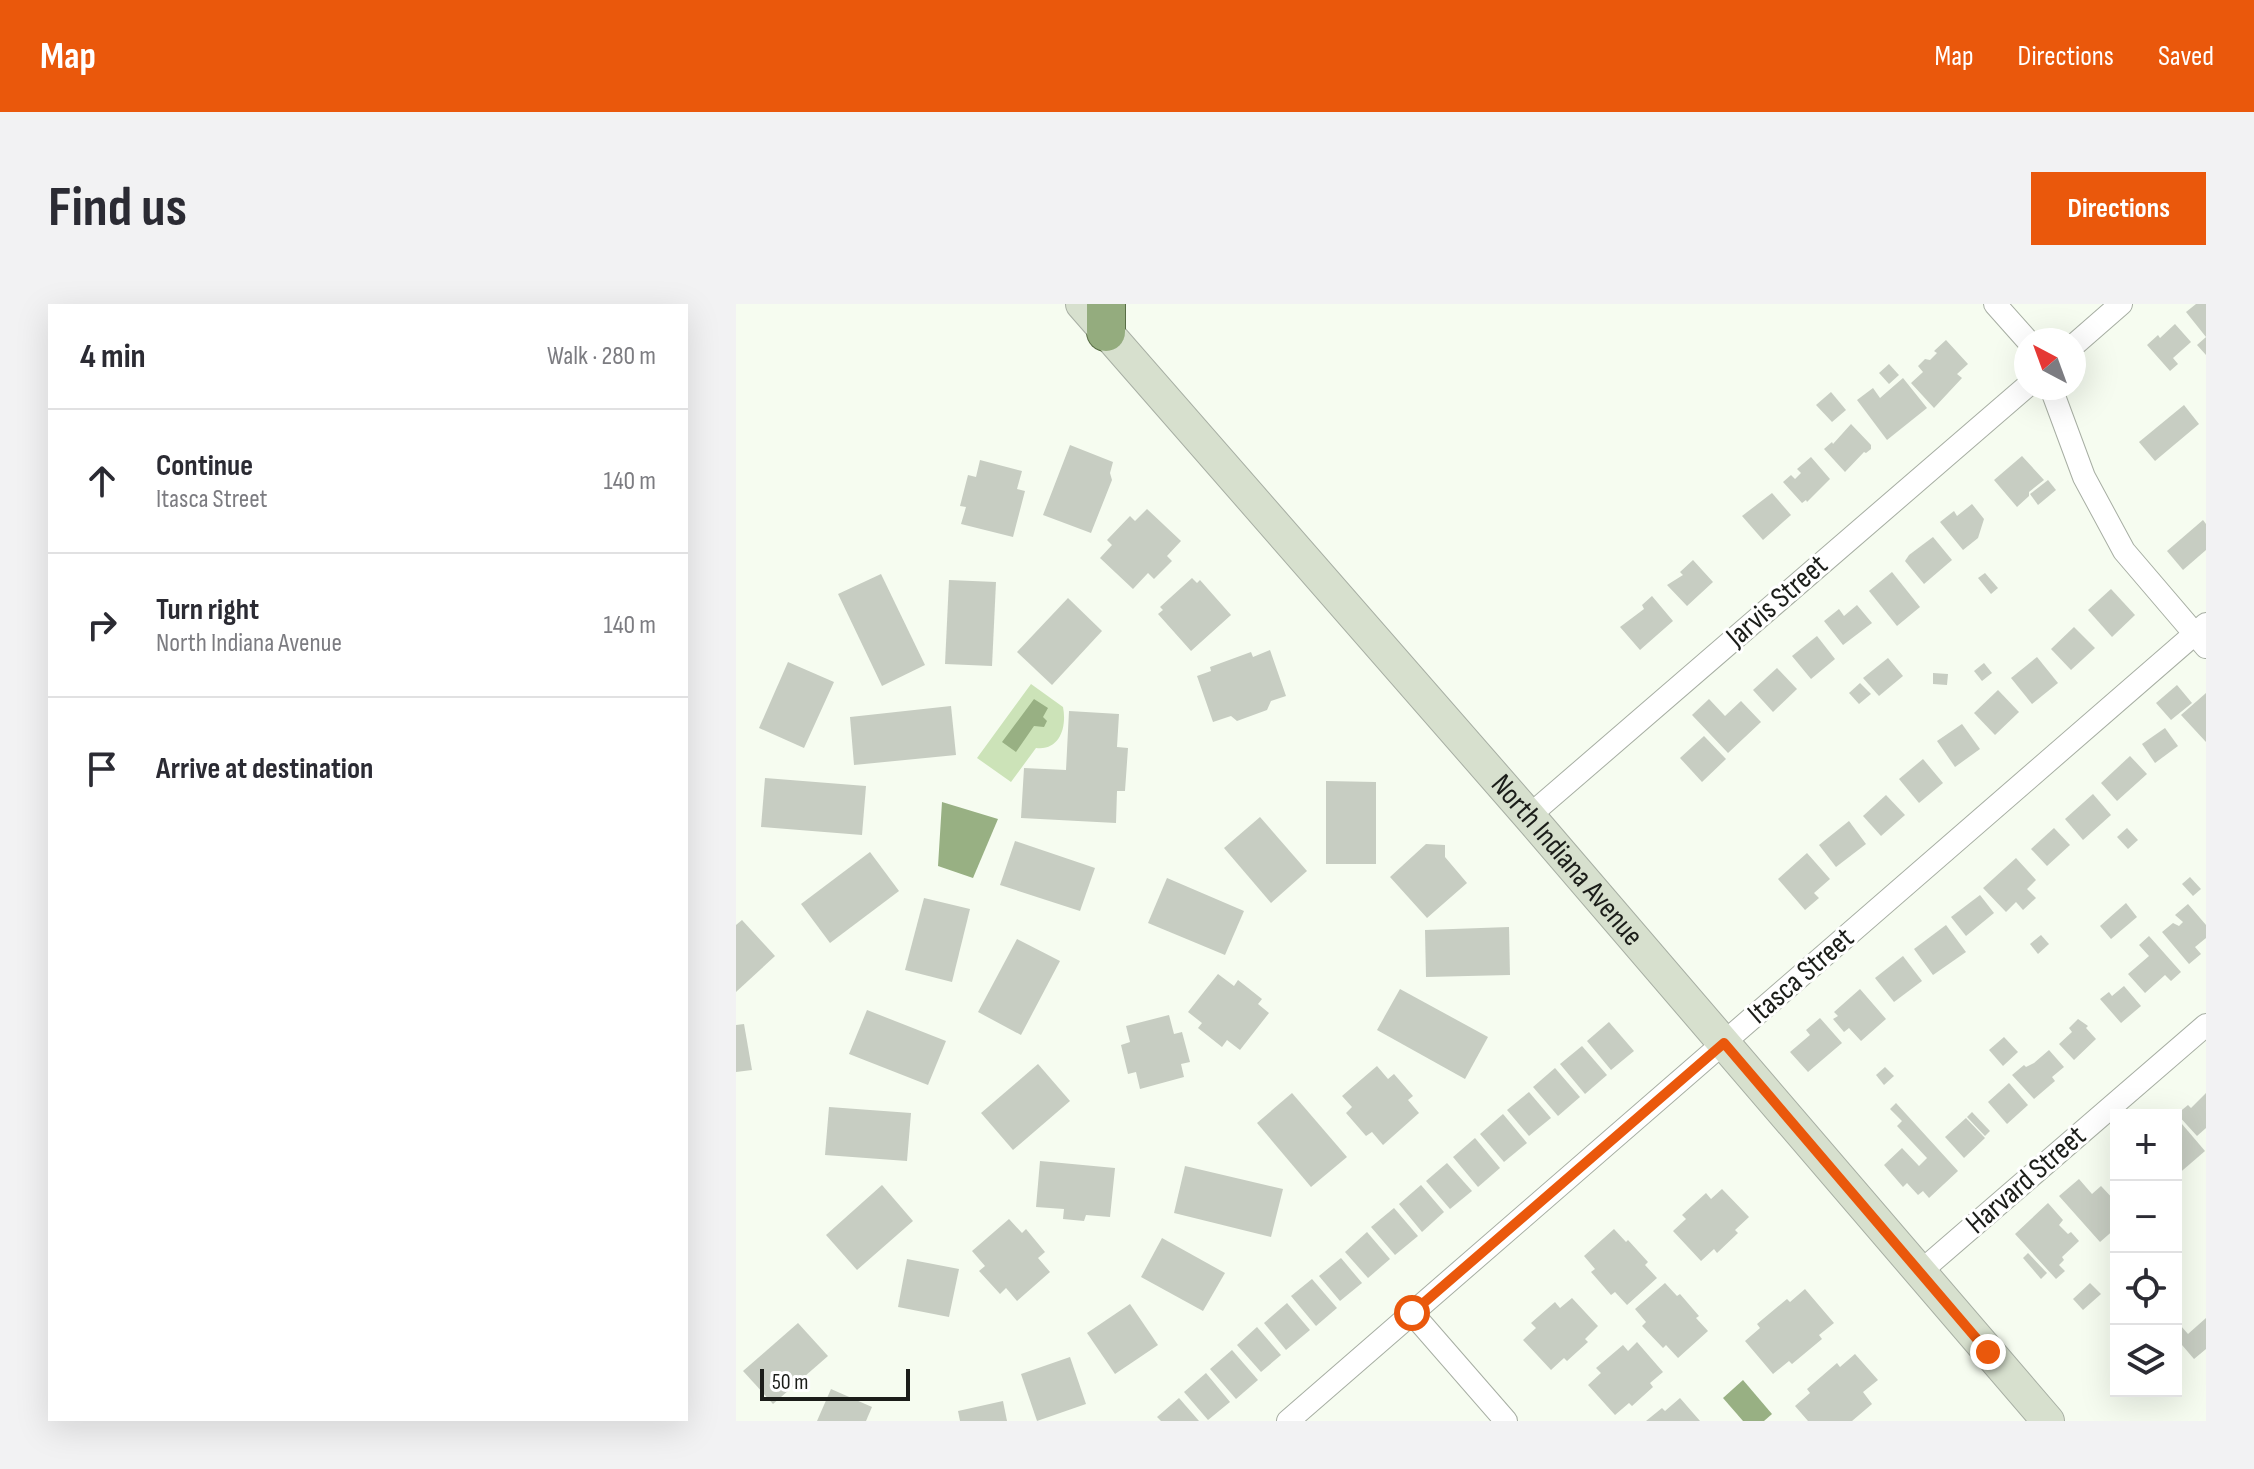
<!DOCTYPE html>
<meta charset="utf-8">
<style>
:root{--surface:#fff;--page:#f2f2f3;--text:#2b2b33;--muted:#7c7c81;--line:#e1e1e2;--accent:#ea580c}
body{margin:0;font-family:"Sofia Sans Condensed",sans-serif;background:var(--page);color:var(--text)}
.controls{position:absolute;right:24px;bottom:24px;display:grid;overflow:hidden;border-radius:0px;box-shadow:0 8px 32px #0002}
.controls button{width:72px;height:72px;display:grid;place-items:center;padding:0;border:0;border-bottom:2px solid var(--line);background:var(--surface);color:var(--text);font:40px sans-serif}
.compass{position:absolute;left:1278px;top:24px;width:72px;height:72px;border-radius:50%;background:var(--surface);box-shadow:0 8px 32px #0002;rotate:319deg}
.scale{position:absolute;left:24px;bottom:20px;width:150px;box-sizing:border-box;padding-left:8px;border:4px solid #1b1d19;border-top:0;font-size:22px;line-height:28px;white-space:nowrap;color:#1b1d19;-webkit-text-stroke:6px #fff;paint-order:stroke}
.stop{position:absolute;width:24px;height:24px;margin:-18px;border:6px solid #ea580c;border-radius:50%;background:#fff}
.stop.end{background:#ea580c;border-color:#fff;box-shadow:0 2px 8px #0008}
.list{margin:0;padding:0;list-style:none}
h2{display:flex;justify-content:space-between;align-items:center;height:104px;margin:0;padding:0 32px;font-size:34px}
h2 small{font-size:26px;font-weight:400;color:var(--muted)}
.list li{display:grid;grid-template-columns:52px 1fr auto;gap:24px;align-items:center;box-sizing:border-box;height:144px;padding:0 32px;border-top:2px solid var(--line)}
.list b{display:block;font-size:30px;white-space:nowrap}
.list p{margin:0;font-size:26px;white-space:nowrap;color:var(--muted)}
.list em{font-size:26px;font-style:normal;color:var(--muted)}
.icon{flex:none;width:44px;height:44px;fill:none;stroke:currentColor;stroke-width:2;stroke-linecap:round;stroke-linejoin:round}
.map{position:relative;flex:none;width:1470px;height:1117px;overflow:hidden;border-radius:0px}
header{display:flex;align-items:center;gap:48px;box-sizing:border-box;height:112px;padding:0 40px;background:var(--accent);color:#fff}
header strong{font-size:38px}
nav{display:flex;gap:44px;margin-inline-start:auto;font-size:28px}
.intro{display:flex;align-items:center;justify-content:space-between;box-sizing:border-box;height:192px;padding:0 48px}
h1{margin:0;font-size:56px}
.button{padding:20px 36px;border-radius:0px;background:var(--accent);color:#fff;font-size:28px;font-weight:700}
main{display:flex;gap:48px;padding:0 48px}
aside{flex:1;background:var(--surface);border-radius:0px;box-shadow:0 8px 32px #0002}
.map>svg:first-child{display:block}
.green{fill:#cce3b8}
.water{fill:#98b083}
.building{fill:#c7cdc2}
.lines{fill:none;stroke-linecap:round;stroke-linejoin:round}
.minor-casing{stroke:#a7aea3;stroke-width:24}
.secondary-casing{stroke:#a7aea3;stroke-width:34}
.trunk-casing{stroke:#586d45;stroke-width:40}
.minor{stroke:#fff;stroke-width:22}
.secondary{stroke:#d7e0ce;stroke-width:32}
.trunk{stroke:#94ac7e;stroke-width:38}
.route{stroke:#ea580c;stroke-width:10}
.labels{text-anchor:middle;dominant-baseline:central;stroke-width:6;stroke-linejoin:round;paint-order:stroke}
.street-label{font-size:30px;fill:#1b1d19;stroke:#fff}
</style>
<header>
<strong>Map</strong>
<nav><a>Map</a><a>Directions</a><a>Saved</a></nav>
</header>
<div class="intro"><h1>Find us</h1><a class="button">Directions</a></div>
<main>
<aside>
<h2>4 min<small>Walk · 280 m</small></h2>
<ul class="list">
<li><svg class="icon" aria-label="ahead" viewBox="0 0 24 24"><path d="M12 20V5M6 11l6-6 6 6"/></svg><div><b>Continue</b><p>Itasca Street</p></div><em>140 m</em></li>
<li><svg class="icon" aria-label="right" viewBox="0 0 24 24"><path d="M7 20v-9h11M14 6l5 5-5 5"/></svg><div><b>Turn right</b><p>North Indiana Avenue</p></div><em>140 m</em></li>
<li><svg class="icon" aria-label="arrive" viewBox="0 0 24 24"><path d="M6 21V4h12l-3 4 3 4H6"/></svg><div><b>Arrive at destination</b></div></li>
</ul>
</aside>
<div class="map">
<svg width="1470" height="1117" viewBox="0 0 1470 1117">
<rect width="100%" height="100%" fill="#f6fcf0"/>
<path class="green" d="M295,380L327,403C331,423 324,447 300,444L275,478L241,454Z"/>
<g class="water">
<polygon points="298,395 312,404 307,413 311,417 308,423 298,422 280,448 266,438"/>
<polygon points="206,498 262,515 237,574 202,562"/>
<polygon points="1007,1076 1036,1110 1028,1117 1007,1117 987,1094"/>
</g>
<g class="building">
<polygon points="1460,0 1470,0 1470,51 1461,41 1470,33 1450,8"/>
<polygon points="1439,20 1455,38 1437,54 1442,60 1434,67 1411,41 1422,31 1424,34"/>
<polygon points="1210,36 1232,60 1221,70 1226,74 1198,104 1175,79 1187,68 1182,62 1189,55 1194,56 1201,49 1198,47"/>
<polygon points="1153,60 1163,71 1153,80 1143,69"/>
<polygon points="1167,74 1191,104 1151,136 1121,96 1137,84 1144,94"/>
<polygon points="1095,88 1110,106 1096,118 1080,101"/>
<polygon points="1448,101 1463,120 1419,157 1403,138"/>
<polygon points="1115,120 1135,141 1135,145 1130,149 1128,148 1109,168 1088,145 1096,138 1097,140"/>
<polygon points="334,141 377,158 374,169 376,176 355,229 307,211"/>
<polygon points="1286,152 1308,176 1293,188 1293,192 1281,203 1258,176"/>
<polygon points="1075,153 1094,175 1071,198 1070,196 1066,199 1047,178 1055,171 1059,175 1065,169 1061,165"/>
<polygon points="244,156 286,167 281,185 289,187 277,233 225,220 230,203 224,202 232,171 240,173"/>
<polygon points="1312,176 1320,186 1302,201 1294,190"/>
<polygon points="1036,189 1055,211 1027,236 1006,212"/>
<polygon points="1236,200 1248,215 1242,234 1227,246 1204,218 1218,207 1221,212"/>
<polygon points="411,205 445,237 431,252 436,257 418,275 412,269 397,285 364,254 376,241 371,236 394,212 399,217"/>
<polygon points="1467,216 1470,220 1470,246 1447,266 1431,247"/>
<polygon points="1197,233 1216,256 1188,280 1169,257 1173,251"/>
<polygon points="957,256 977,278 951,302 931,281 947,271 944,268"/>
<polygon points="1156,268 1184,303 1161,322 1133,287"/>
<polygon points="1249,269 1262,284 1255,290 1242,274"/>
<polygon points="145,270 189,361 146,382 102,290"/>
<polygon points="456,274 461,279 464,276 495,311 455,347 422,310 427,306 424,303"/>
<polygon points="213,276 260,278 256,362 209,360"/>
<polygon points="1375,285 1399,311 1376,333 1352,306"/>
<polygon points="916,292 937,317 904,346 884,323 908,305 906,301"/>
<polygon points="332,294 366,327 316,381 281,348"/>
<polygon points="1121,301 1136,319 1107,341 1088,317 1103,305 1108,312"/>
<polygon points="1338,323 1359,344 1335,366 1315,345"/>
<polygon points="1081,332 1099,355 1075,375 1056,352"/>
<polygon points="534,346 550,392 535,397 531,406 501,417 495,412 477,418 461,372 475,367 474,363 515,348 517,353"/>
<polygon points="1301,353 1322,379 1296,400 1275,374"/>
<polygon points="1152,354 1167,372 1143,392 1127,374"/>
<polygon points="52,358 98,378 68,444 23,424"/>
<polygon points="1248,359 1256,369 1246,377 1238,367"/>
<polygon points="1041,364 1061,385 1037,408 1017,386"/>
<polygon points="1197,369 1212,370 1211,381 1197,380"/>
<polygon points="1124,379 1135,390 1123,400 1113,389"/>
<polygon points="1441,381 1456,399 1435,416 1420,399"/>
<polygon points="1262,386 1283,408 1259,431 1238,409"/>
<polygon points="1470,389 1470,438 1445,411"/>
<polygon points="973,395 989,412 1005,397 1025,418 992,449 956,411"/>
<polygon points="215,402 220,451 118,461 114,413"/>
<polygon points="333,407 383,410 381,443 392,444 389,487 381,487 380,519 285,514 288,464 330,466"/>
<polygon points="1226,420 1244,445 1219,463 1201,437"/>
<polygon points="1429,424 1442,442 1419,459 1406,440"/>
<polygon points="968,432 990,455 966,478 944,454"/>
<polygon points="1394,452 1411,470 1381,497 1365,479"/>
<polygon points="1187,455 1207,479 1183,499 1163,475"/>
<polygon points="29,474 130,482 126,531 25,523"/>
<polygon points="590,477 640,478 640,560 590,560"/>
<polygon points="1357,490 1375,511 1347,536 1329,515"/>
<polygon points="1150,491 1169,511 1145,532 1127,512"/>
<polygon points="524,513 571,567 535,599 488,544"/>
<polygon points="1113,517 1130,540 1100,563 1083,541"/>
<polygon points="1318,524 1334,541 1311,562 1295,545"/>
<polygon points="1391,524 1402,536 1392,545 1381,533"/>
<polygon points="279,537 359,564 344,607 264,581"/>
<polygon points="690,540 709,541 709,553 731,579 691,614 654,573"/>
<polygon points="134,548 163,587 94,639 65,600"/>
<polygon points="1071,549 1094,575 1078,589 1083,594 1069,606 1042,575"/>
<polygon points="1280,554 1300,576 1291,585 1300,594 1287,606 1280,598 1270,608 1247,584"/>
<polygon points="1454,573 1465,585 1457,592 1446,580"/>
<polygon points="431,574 508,607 489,651 412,619"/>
<polygon points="1244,591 1258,609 1230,632 1215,613"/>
<polygon points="188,594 234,605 216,678 169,666"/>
<polygon points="1390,599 1401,613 1375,635 1364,622"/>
<polygon points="1452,600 1470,621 1470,634 1459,643 1465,650 1453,660 1426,628 1437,619 1443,622 1447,618 1439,611"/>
<polygon points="6,616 39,652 0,688 0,621"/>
<polygon points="1210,621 1230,648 1197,671 1178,645"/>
<polygon points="773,623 774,671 690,673 689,626"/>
<polygon points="1305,631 1313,640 1302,650 1294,640"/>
<polygon points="1413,632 1445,668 1435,677 1429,671 1409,689 1392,670 1413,652 1403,641"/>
<polygon points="281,635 324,657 285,731 242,708"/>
<polygon points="1167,652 1186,677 1158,698 1139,674"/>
<polygon points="482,670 498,682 502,676 526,695 522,700 533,709 504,746 491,736 486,743 462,724 466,719 452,708"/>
<polygon points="1388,682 1405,702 1385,719 1364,695 1373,688 1376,692"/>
<polygon points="664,685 752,733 729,775 641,726"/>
<polygon points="1124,685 1150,715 1125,737 1113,724 1108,728 1097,715 1102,712 1098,708"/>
<polygon points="131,706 210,737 192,781 113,750"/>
<polygon points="433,711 438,730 446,728 454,758 445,760 448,773 404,785 400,768 392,770 385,741 394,738 390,722"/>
<polygon points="1084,714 1106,739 1072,768 1054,748 1074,731 1070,726"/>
<polygon points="1342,715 1352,722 1350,724 1360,735 1338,756 1323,740 1336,728 1333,724"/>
<polygon points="873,718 898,747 875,766 851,737"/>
<polygon points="8,720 16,766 0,768 0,721"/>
<polygon points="1268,733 1282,748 1267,762 1253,746"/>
<polygon points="846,742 871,771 849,790 824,760"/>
<polygon points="1313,746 1328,763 1316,773 1319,777 1298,795 1276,771 1288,761 1290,763 1298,759"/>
<polygon points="302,760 334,797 277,846 245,809"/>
<polygon points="641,762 652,775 658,770 677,792 672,796 683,809 647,841 636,828 630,832 610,809 616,803 606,792"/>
<polygon points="1149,763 1158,772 1148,781 1140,771"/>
<polygon points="819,764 844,793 822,812 797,783"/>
<polygon points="1273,779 1292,801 1271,820 1252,798"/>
<polygon points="793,788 815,814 793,832 771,806"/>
<polygon points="556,789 611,853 575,883 521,819"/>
<polygon points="1470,789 1470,824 1461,832 1441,810 1452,801 1455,804"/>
<polygon points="1160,799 1222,867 1193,894 1187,887 1182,891 1171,879 1167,883 1148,861 1166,844 1183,862 1191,854 1161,822 1166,817 1154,805"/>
<polygon points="93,803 175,809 171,857 89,851"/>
<polygon points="1236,808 1254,827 1249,832 1231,813"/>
<polygon points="767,810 791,839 768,858 744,830"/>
<polygon points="1440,813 1469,847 1440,872"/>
<polygon points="1230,814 1249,834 1228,854 1209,833"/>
<polygon points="739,834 764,864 742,883 717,853"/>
<polygon points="304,857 379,864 374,913 350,911 348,917 327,915 328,905 300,903"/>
<polygon points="711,859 736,887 714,905 690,877"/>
<polygon points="449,862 547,885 535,933 438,909"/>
<polygon points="1343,875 1356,890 1365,882 1380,898 1380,924 1364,938 1323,892"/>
<polygon points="146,881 177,917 121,966 90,931"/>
<polygon points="685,881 708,908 686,928 663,900"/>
<polygon points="986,885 1013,913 999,926 1002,929 981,949 978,945 965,957 937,927 950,915 946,911 970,889 975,895"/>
<polygon points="1312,899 1327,916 1323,921 1332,930 1335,928 1343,937 1326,953 1328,956 1323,961 1329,967 1320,975 1279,930"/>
<polygon points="658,904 682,932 659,951 635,923"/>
<polygon points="273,915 286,929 290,925 309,948 302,954 314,968 281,997 270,984 264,990 243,967 249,962 236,947"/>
<polygon points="878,925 890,938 892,936 912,958 909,961 921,974 891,1001 879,988 875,991 855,968 859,965 848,952"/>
<polygon points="631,928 654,955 632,974 609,948"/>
<polygon points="426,934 489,969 467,1007 405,973"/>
<polygon points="1292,949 1311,969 1305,975 1287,954"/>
<polygon points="605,954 626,979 604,997 583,972"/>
<polygon points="171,955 223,965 213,1013 162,1003"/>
<polygon points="576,975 601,1004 580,1022 555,992"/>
<polygon points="929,979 941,992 944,990 963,1012 960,1014 972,1027 942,1054 930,1041 927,1044 906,1022 910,1018 899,1005"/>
<polygon points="1354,979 1365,990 1347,1006 1337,995"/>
<polygon points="1069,985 1098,1019 1083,1031 1086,1035 1056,1060 1053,1057 1037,1070 1009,1037 1024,1024 1021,1020 1051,995 1054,998"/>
<polygon points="836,994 862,1022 849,1035 852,1038 831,1057 828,1054 815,1066 787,1036 800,1024 795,1019 819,998 824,1004"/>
<polygon points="551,999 574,1026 550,1046 528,1019"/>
<polygon points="394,1000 422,1041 379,1070 351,1029"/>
<polygon points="1470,1014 1470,1045 1458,1055 1440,1034 1440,1027 1445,1022 1452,1030"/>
<polygon points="62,1019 92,1052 37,1100 7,1067"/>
<polygon points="521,1023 545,1051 525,1068 501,1041"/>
<polygon points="901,1038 927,1068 914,1079 917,1083 896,1102 893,1099 879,1111 852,1081 865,1069 860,1064 887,1041 892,1047"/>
<polygon points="496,1046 522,1076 500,1095 474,1065"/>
<polygon points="1119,1050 1142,1076 1127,1088 1136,1100 1116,1117 1072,1117 1059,1102 1074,1089 1071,1085 1101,1059 1104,1063"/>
<polygon points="334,1053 350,1100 301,1117 285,1070"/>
<polygon points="470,1069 494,1098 472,1116 448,1088"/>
<polygon points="95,1085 136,1103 130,1117 81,1117"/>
<polygon points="443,1094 463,1117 425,1117 421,1113"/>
<polygon points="944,1094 964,1117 910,1117 926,1104 929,1107"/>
<polygon points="267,1097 271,1117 224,1117 222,1107"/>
</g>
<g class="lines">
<defs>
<g id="minor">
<polyline points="1259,0 1291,36"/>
<polyline points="1338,41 1385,0"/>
<polyline points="1315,84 1348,173 1388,247 1470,343"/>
<polyline points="793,512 1290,83"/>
<polyline points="1184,968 1470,721"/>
<polyline points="676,1009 770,1117"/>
<polyline points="552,1117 1470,320"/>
</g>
<g id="secondary">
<path id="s1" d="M346,0L793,512L1312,1117"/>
</g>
<polyline id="trunk" points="370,0 370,28"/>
</defs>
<use href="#minor" class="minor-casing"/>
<use href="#secondary" class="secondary-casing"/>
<use href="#trunk" class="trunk-casing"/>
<use href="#minor" class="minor"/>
<use href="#secondary" class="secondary"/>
<use href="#trunk" class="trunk"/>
</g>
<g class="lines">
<polyline class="route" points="676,1009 988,739 1252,1048"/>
</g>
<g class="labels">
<g class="street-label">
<text transform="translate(1041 297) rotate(-41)">Jarvis Street</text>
<text stroke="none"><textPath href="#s1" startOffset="738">North Indiana Avenue</textPath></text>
<text transform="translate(1065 672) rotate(-41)">Itasca Street</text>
<text transform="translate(1290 876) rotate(-41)">Harvard Street</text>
</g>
</g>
</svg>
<div class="controls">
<button>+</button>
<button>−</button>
<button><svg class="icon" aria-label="locate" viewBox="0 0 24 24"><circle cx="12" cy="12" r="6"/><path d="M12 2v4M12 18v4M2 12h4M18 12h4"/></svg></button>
<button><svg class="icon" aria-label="layers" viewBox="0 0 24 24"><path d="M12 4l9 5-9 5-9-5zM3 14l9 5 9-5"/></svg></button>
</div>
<svg class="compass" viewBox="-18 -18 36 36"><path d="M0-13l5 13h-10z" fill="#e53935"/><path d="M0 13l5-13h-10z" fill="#7c7c81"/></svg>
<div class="scale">50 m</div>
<div class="stop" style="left:676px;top:1009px"></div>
<div class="stop end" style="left:1252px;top:1048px"></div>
</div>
</main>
